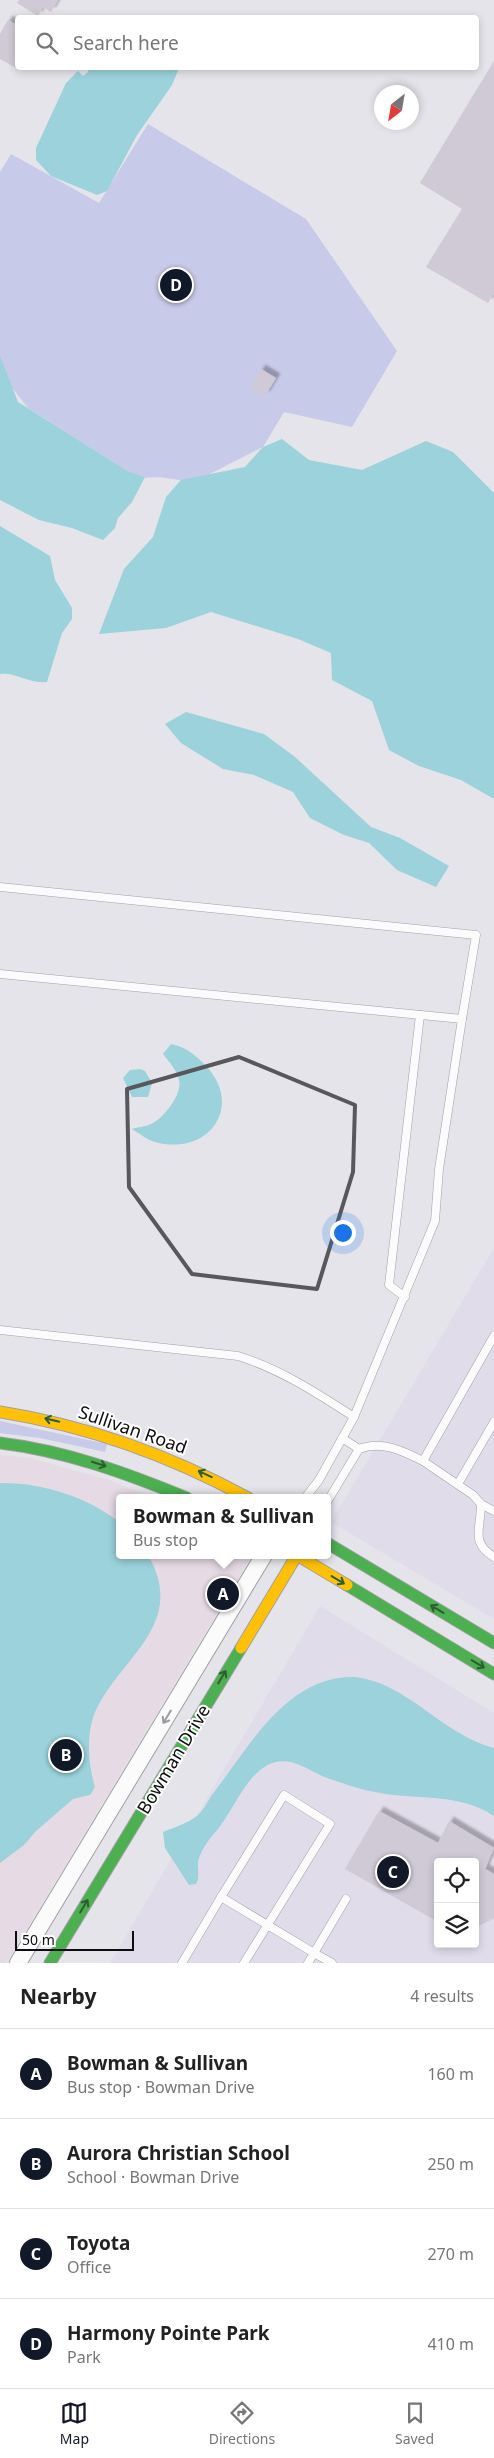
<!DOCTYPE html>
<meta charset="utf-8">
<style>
:root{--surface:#fff;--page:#f2f2f2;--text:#222;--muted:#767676;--line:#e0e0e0;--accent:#111827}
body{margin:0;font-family:"Noto Sans",sans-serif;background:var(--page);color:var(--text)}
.controls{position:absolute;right:15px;bottom:15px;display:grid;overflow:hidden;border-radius:5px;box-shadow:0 2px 8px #0003}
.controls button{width:45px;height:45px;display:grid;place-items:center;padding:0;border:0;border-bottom:1px solid var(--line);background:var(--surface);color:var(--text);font:25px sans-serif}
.compass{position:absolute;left:374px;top:85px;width:45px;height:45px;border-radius:50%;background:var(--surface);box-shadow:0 2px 8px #0003;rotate:211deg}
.scale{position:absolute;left:15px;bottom:12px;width:119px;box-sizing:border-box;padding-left:5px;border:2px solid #0d0d10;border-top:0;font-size:14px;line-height:18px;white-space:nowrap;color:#0d0d10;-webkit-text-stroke:4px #fff;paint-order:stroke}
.you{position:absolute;left:342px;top:1232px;width:18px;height:18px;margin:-12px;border:4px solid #fff;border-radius:50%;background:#1a73e8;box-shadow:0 0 0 8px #1a73e833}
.badge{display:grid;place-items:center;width:32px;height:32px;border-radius:50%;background:var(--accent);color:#fff;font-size:16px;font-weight:700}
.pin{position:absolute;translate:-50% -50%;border:2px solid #fff;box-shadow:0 1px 5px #0006}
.popup{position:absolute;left:116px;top:1494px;width:215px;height:65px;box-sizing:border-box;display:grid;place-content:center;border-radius:5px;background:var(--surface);filter:drop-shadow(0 1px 4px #0005);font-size:16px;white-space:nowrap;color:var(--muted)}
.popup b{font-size:19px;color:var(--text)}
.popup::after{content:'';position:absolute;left:50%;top:100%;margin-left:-10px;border:10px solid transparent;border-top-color:var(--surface)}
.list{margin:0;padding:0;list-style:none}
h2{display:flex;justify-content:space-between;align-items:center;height:65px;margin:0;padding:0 20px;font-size:21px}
h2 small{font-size:16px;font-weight:400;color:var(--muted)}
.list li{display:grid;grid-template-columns:32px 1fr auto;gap:15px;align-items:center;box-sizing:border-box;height:90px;padding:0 20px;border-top:1px solid var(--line)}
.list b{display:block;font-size:19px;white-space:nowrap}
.list p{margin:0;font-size:16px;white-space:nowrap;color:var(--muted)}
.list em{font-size:16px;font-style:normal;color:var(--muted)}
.icon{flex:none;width:28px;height:28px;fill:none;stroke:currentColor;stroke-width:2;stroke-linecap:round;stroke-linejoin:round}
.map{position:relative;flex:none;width:494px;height:1963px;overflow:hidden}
.search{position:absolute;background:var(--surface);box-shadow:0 2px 8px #0003;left:15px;right:15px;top:15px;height:55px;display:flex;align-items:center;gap:12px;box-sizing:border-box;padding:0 18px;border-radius:5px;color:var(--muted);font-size:19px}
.sheet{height:425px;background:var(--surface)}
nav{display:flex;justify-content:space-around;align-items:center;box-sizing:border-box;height:70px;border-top:1px solid var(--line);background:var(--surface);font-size:14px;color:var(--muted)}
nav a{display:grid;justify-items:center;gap:2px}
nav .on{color:var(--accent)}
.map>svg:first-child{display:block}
.industrial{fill:#e1dcea;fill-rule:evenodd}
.education{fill:#e6dae5}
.green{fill:#c8cae9}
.water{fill:#9bd2db}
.building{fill:#cfcad5;filter:url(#shadow)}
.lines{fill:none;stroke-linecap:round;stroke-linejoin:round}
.lane-casing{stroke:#a1a1a5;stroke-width:9}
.street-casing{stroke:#a1a1a5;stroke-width:18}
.fast-casing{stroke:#a1a1a5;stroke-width:13}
.slow-casing{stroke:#a1a1a5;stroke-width:13}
.lane{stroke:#fbfbfc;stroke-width:8}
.street{stroke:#fbfbfc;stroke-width:16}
.fast{stroke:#4caf50;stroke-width:11}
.slow{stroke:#ffc107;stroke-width:11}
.oneway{stroke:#2c5e30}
.oneway2{stroke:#9c9c9e}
.marked{fill:none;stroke:#58585c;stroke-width:4;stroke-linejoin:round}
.labels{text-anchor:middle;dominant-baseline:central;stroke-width:4;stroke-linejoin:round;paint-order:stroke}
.street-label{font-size:18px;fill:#0d0d10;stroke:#fff}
</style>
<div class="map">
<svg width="494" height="1963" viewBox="0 0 494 1963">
<defs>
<filter id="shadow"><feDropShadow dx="4.5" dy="-4.5" stdDeviation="1" flood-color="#0004"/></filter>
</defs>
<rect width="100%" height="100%" fill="#e4e4ea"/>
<g class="industrial">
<polygon points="494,1248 494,1619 331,1522"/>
<path d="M320,1606L494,1713V1963H110ZM438,1862H475V1944H438Z"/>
</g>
<polygon class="education" points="0,1455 30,1458 109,1480 154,1498 119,1498 119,1555 252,1555 6,1963 0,1963"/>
<g class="green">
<polygon points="148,124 306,219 397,351 352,427 284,412 263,447 194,482 159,477 138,478 28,408 0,372 0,172 11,154 99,203"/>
<polygon points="0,1421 107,1444 105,1452 40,1438 0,1433"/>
</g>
<g class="water">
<polygon points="88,68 179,68 172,85 137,135 107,191 97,195 51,176 36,160 36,148 66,83 78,71 83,76 88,72"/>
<polygon points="0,356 18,402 129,472 145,477 132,502 118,518 115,528 103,540 72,528 39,520 0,500"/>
<polygon points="282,439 309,460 362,470 426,441 453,452 494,493 494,799 461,780 419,766 389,750 372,701 332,680 331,653 298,639 211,612 166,628 99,634 124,569 153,537 166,497 181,480 245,467 263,447"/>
<path d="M0,526L50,556L55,580L72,608V619L62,633L47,682C29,684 16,672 0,674Z"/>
<polygon points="186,712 264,734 295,757 371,827 400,838 449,866 436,887 397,870 369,843 344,835 310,818 293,792 254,775 223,769 181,743 165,724"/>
<path d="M171,1044C185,1047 193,1053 203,1063C246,1104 210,1157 155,1142C147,1140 139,1133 132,1129C138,1127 145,1127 151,1124C163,1119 183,1094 179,1080C177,1070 169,1062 163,1054Z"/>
<polygon points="140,1069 145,1071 152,1083 148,1097 132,1097 123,1078 130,1070"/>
<path d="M0,1483C40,1482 88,1497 119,1522V1555H148C188,1625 121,1656 95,1712C86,1734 88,1765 95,1787L90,1795L73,1799L36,1831L24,1845L0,1863Z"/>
<path d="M355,1677C408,1683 441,1734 494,1748V1816C461,1793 418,1800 380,1793C361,1790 341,1783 322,1776C312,1771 302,1765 291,1762C252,1754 237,1807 217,1830C210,1838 203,1847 199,1858C196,1867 201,1875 196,1884L189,1885L165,1848L163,1832C173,1828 185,1824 194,1818C204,1812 208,1799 215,1791C250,1745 288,1675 355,1677Z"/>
</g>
<g class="building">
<polygon points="19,0 58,0 51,12 43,7 38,16 17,3"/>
<polygon points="8,20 18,26 18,69 0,59 0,34"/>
<polygon points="494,61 494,293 488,303 426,267 462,209 420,183"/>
<polygon points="261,369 276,378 265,396 250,388"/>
<polygon points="379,1811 438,1843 449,1821 494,1848 485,1869 494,1874 494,1918 475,1928 475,1862 438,1862 438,1922 345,1869"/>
</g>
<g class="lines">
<defs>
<g id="lane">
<polyline points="0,887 476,935 462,1019"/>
<polyline points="0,974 462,1019 439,1169 435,1221 354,1417 319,1480 305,1498"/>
<polyline points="405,1297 389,1285 420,1015"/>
<path d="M0,1330L238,1356C280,1369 317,1393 354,1417"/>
<polyline points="342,1438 359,1449"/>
<polyline points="423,1461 473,1495 481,1504 494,1511"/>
<polyline points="458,1484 494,1422"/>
<path d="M327,1502L359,1449C381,1440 403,1451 423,1461L494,1336"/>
<path d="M481,1504C481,1529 470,1542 494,1557"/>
<polyline points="221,1897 284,1795 330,1824 244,1963"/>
<polyline points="182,1963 221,1897 314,1953 308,1963"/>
<polyline points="332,1963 314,1953 346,1899"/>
</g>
<polyline id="street" points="18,1963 264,1555"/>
<g id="fast">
<path d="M0,1443C66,1451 126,1473 187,1498"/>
<polyline points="327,1543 494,1643"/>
<polyline points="347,1585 494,1674"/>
<polyline points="50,1963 241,1648"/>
</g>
<g id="slow">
<path d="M0,1412C89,1426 169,1455 248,1498"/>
<polyline points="241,1648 297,1555 347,1585"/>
</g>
</defs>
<use href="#lane" class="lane-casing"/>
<use href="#street" class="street-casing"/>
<use href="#fast" class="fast-casing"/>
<use href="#slow" class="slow-casing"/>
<use href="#lane" class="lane"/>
<use href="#street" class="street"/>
<use href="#fast" class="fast"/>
<use href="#slow" class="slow"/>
</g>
<defs><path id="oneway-shaft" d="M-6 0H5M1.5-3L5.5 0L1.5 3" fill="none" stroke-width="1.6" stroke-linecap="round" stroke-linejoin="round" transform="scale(1.25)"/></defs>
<g class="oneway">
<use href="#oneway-shaft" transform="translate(52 1420) rotate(-167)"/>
<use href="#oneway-shaft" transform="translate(99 1464) rotate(17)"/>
<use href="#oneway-shaft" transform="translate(205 1474) rotate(-155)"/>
<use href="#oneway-shaft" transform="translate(338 1580) rotate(31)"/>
<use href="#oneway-shaft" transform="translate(437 1609) rotate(-149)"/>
<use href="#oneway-shaft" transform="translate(478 1664) rotate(31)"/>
<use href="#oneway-shaft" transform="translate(222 1677) rotate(-59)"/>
<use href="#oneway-shaft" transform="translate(84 1906) rotate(-59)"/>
</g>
<use class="oneway2" href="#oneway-shaft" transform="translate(167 1717) rotate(121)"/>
<path class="marked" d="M239,1057L355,1105L353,1172L317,1289L192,1274L129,1187L127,1089Z"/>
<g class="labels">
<g class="street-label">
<text transform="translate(133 1429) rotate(19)">Sullivan Road</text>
<text transform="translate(173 1759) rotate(-59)">Bowman Drive</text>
</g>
</g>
</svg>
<div class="controls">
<button><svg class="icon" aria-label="locate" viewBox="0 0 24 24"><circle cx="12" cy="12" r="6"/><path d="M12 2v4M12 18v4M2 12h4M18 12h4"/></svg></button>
<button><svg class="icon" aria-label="layers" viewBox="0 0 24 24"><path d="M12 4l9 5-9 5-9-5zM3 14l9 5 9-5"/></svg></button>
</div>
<svg class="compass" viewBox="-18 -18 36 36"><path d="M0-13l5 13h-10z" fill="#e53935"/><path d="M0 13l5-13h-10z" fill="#767676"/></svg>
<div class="scale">50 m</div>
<div class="you"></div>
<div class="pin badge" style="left:223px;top:1594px">A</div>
<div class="popup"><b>Bowman &amp; Sullivan</b>Bus stop</div>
<div class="pin badge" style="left:66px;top:1755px">B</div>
<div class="pin badge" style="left:393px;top:1872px">C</div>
<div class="pin badge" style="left:176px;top:285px">D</div>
<div class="search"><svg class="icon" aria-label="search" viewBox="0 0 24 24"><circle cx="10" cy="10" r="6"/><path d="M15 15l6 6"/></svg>Search here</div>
</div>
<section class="sheet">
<h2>Nearby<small>4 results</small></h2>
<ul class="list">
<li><span class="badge">A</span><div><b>Bowman &amp; Sullivan</b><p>Bus stop · Bowman Drive</p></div><em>160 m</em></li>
<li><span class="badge">B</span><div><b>Aurora Christian School</b><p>School · Bowman Drive</p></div><em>250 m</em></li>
<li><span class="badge">C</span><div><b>Toyota</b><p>Office</p></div><em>270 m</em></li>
<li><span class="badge">D</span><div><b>Harmony Pointe Park</b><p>Park</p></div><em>410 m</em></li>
</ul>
</section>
<nav>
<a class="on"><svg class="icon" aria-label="map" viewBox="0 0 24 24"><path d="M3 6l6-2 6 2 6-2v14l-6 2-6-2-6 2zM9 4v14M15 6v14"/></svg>Map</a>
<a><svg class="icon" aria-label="directions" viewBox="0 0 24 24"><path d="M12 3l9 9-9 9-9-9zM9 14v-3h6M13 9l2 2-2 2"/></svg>Directions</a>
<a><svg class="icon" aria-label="saved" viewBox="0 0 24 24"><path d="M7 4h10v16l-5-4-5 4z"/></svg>Saved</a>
</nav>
